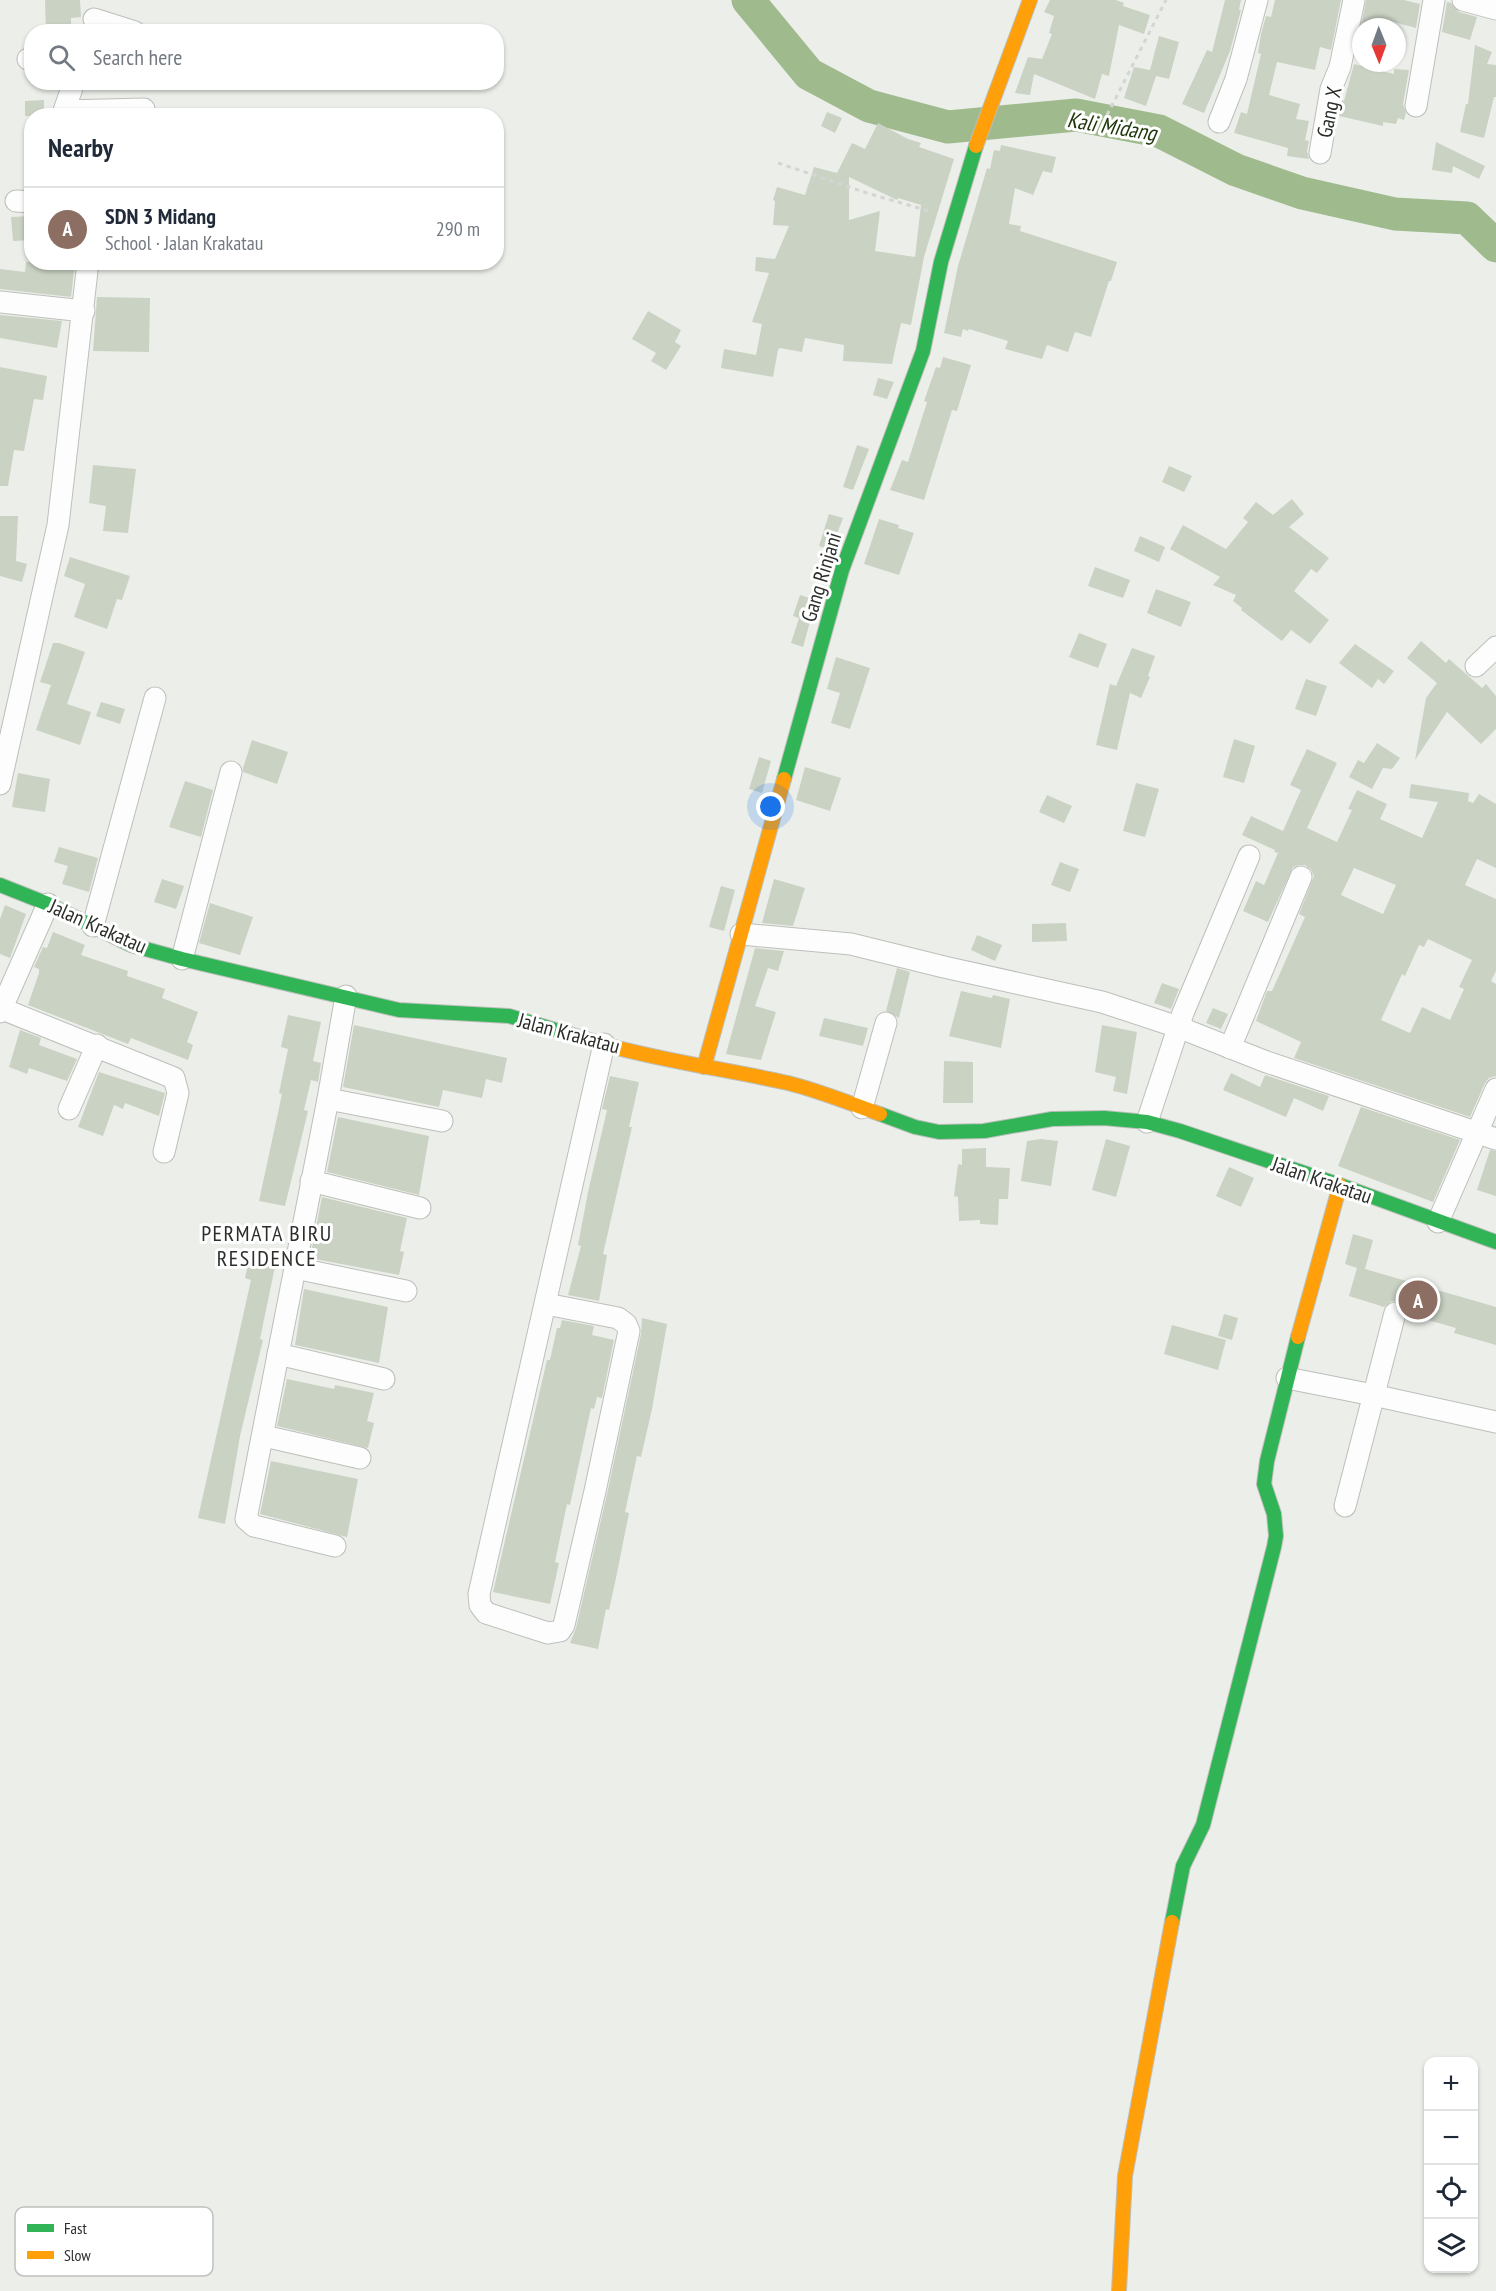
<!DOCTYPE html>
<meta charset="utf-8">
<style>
:root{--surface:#fff;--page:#f6f6f7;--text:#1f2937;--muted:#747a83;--line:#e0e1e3;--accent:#6f726d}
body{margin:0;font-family:"PT Sans Narrow",sans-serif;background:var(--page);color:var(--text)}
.controls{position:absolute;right:18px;bottom:18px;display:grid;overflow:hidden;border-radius:12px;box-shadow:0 2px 4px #0004}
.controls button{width:54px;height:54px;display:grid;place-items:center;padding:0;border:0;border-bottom:2px solid var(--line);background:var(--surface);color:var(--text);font:30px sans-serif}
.compass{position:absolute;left:1352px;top:18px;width:54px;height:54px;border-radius:50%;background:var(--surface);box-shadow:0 2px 4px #0004;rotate:179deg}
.you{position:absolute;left:771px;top:807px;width:21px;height:21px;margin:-15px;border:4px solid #fff;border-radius:50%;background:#1a73e8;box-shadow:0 0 0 9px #1a73e833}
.badge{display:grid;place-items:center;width:39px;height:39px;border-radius:50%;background:var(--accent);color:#fff;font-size:20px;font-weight:700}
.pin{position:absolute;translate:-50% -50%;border:3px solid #fff;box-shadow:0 2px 6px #0006}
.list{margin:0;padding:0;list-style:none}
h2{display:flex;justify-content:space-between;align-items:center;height:78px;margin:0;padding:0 24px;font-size:26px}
h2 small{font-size:20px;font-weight:400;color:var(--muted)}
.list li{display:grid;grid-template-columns:39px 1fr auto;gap:18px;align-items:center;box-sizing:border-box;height:84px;padding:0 24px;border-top:2px solid var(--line)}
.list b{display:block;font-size:22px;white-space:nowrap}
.list p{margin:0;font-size:20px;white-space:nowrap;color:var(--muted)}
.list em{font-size:20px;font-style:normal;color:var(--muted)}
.icon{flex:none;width:33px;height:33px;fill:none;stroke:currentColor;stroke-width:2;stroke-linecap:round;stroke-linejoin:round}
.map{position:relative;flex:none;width:1496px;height:2291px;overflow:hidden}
.search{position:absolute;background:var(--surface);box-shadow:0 2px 4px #0004;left:24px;top:24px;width:480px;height:66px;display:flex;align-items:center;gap:15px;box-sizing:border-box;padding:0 21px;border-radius:24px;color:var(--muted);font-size:22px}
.panel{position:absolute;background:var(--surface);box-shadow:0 2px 4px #0004;left:24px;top:108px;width:480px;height:162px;border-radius:24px}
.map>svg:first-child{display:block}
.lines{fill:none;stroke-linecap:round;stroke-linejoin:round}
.river{stroke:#9fba8d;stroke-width:33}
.building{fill:#cad2c4;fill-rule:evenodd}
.street-casing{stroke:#bdbfbb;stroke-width:23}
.fast-casing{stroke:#bdbfbb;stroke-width:16}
.slow-casing{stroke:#bdbfbb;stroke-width:16}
.path{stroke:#d4d5d4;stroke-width:3;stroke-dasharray:4.5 4.5;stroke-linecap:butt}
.street{stroke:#fcfdfc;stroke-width:21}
.fast{stroke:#30b455;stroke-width:14}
.slow{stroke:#ff9f0a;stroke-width:14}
.labels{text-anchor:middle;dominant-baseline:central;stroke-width:6;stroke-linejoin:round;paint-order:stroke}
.street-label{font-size:21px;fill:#2c2e2a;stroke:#fff}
.water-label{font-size:22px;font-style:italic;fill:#1d3609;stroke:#fff}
.neighbourhood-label{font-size:22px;letter-spacing:1.5px;fill:#2c2e2a;stroke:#fff}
.key{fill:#fff;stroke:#c0c0bf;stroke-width:1.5}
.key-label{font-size:16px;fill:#2c2e2a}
</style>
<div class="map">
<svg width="1496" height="2291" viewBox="0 0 1496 2291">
<rect width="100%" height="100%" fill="#ecefe9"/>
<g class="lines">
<polyline class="river" points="748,0 809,74 869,106 948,127 1076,115 1159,131 1236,170 1302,193 1395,214 1467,218 1496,246"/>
</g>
<g class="building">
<polygon points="45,0 80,0 81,17 71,18 71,32 46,32"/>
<polygon points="1050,0 1116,0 1124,3 1123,6 1150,15 1144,34 1119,25 1109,76 1102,74 1095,99 1034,74 1030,95 1015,93 1028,57 1042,59 1052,34 1049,33 1054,16 1044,12"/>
<polygon points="1225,0 1241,0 1239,10 1241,10 1230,51 1204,113 1182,104 1207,50 1212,52"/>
<polygon points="1275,0 1341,0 1331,50 1320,47 1315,70 1277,62 1269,95 1300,104 1296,119 1309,121 1305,140 1309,141 1307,151 1309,159 1287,156 1288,148 1234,133 1241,112 1247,114 1261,54 1258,53 1261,34 1266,16 1271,17"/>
<polygon points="1366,0 1404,0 1420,4 1416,28 1390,21 1389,27 1361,27"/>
<polygon points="1447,2 1451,3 1459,12 1477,17 1470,40 1442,32"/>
<polygon points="1159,36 1179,42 1169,79 1156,76 1146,106 1124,98 1134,67 1150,70"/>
<polygon points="1475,45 1492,52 1487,64 1496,65 1496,97 1494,97 1484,138 1460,132 1466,104 1468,104"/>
<polygon points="1354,64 1394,74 1394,69 1409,70 1403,104 1406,113 1404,120 1398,118 1396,124 1383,122 1383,126 1339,116 1342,100 1344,101"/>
<polygon points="44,100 44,116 25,116 25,101"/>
<polygon points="827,112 842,118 835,133 821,126"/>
<path d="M878,123L908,139L921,143L919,147L954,159L924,257L911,325L901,323L892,364L843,361L844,345L805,338L802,352L780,348L778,350L773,377L721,368L724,349L756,355L762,324L752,322L769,273L755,271L756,257L775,259L789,226L773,225L775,201L773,200L777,187L805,195L814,167L837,173L852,143L865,149ZM849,177L897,200L898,198L921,205L915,257L875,251L880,211L849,220Z"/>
<polygon points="1436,142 1485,166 1479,179 1453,166 1452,173 1432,170"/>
<polygon points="1001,145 1056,157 1052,173 1043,171 1033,195 1015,188 1009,224 1021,226 1020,231 1117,262 1111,281 1109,281 1091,337 1075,332 1068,352 1047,345 1042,359 1005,349 1008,341 969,329 968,331 963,329 961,337 944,333 958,266 987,168 990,169 994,150 1000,151"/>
<polygon points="32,216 32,240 13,241 11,217"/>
<polygon points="26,262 75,262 71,297 0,289 0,269 25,272"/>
<polygon points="97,297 150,298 149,352 93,351"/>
<polygon points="648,311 681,330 675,342 681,346 666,370 651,361 656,353 632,339"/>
<polygon points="0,315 62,321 57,348 0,338"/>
<polygon points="943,357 971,365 957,411 952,410 924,500 890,490 902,460 908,462 927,402 924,401 936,367 940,368"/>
<polygon points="0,367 47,376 43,400 34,399 24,451 14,450 8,486 0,486"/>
<polygon points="878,378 894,382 887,399 873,395"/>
<polygon points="857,445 869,449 853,490 843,487"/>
<polygon points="93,465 136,469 128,533 103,531 106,506 89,503"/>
<polygon points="1169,466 1192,476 1184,492 1162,482"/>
<polygon points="1292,499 1304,514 1289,527 1329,558 1317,573 1311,569 1294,591 1329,620 1310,644 1291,630 1282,641 1241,610 1242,608 1233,601 1236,595 1213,585 1220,577 1170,549 1183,525 1226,549 1248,522 1243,518 1256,502 1273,515"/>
<polygon points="829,514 843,518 831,550 819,546"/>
<polygon points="0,516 18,516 16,561 27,564 22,582 0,576"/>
<polygon points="879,519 899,525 898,528 914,533 899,575 864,564"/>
<polygon points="1140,536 1165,547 1159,562 1134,551"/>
<polygon points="70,557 130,576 122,600 117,599 107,629 74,617 85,584 64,576"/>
<polygon points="1095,567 1130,580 1123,598 1088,586"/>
<polygon points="1156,589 1191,602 1181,627 1147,613"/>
<polygon points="800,595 816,600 803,647 791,643 799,618 793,616"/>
<polygon points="1079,633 1107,644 1098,668 1069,657"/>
<polygon points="1421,641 1446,663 1449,659 1482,688 1486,684 1496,696 1496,729 1481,744 1447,712 1415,760 1426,698 1437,683 1407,658"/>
<polygon points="53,643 59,643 85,652 67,704 91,712 80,745 36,730 51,685 40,682"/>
<polygon points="1355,644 1394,671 1384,684 1378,679 1372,688 1339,663"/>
<polygon points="1132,648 1155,656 1148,676 1150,677 1141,698 1130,693 1117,750 1096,745 1110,684 1116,686"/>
<polygon points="836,657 870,668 850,729 831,723 840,693 827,689"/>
<polygon points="1306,679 1327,686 1316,716 1295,709"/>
<polygon points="101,702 125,709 120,724 96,716"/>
<polygon points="1234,739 1255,746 1244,783 1223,777"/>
<polygon points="252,740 288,752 277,784 243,772 243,768"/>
<polygon points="1377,743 1400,758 1392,769 1383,768 1372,789 1349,777 1358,760 1364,763"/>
<path d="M1307,749L1337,763L1307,828L1337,842L1352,810L1348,809L1357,790L1387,804L1380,819L1422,838L1438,802L1409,798L1411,784L1469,793L1468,801L1473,803L1479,794L1496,804V868L1477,859L1465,885L1496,899V971L1491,981L1496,984V1076L1489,1078L1485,1083L1470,1117L1294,1058L1301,1042L1256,1021L1267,991H1272L1305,917L1299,914L1314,876L1311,870L1305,865H1299L1293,867L1268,922L1243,911L1256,881L1264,885L1278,853L1274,852L1275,850L1242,835L1251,816L1283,831L1301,790L1290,785ZM1354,868L1396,885L1383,914L1341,895ZM1428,939L1472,960L1459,987L1464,989L1450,1020L1422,1007L1410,1033L1381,1020L1402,974L1405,976L1419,945L1424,947Z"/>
<polygon points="759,757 771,761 762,793 749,789"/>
<polygon points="805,767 841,778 830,811 796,800"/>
<polygon points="18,773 50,779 45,812 12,807"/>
<polygon points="185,781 213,790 201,837 169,827"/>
<polygon points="1136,783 1159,789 1145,837 1123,831"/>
<polygon points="1047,795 1072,806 1064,823 1039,812"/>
<polygon points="59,847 98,858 89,892 62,884 68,866 54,862"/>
<polygon points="1060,862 1079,869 1070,892 1051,885"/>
<polygon points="162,879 184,886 176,909 154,902"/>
<polygon points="774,879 805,888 793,926 762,923"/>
<polygon points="721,886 735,890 724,931 709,927"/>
<polygon points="210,903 253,917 240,955 199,943"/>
<polygon points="5,905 26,914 10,958 0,954 0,919"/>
<polygon points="1066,923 1067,941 1032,942 1032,924"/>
<polygon points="53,932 85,945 81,955 128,971 127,976 165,989 162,998 198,1012 187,1042 193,1045 188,1060 131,1038 128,1044 28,1005 39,973 39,969 34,967 43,947 47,948"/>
<polygon points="977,935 1002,945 995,961 971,950"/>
<polygon points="755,948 784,951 778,971 768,968 755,1006 776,1012 761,1060 726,1054"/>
<polygon points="897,968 910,972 899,1018 886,1011"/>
<polygon points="1162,983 1179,989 1171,1009 1154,1003"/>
<polygon points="961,991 992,998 993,995 1010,999 1001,1048 949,1036"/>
<polygon points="1213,1008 1228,1014 1221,1029 1206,1023"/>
<polygon points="288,1015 321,1022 313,1061 321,1063 318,1082 311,1080 304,1110 308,1111 285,1206 259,1201 282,1094 279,1093 288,1049 281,1047"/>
<polygon points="824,1018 868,1028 863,1046 819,1036"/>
<polygon points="354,1025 507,1058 502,1083 486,1079 482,1098 443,1090 439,1107 343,1087"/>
<polygon points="1102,1025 1137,1032 1127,1094 1113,1091 1116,1077 1095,1072"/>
<polygon points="20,1030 41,1038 39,1045 77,1059 67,1081 29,1068 27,1074 9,1067"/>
<polygon points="944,1061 973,1062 973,1103 943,1103"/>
<polygon points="99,1072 165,1093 159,1116 125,1103 123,1109 114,1105 103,1136 78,1127"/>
<polygon points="1231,1073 1260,1087 1265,1075 1329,1096 1323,1111 1294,1098 1286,1117 1223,1090"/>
<polygon points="610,1076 639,1082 629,1127 632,1127 603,1254 607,1255 599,1301 568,1295 581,1246 578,1245 588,1192 607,1110 602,1109"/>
<polygon points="1361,1107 1460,1140 1433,1202 1338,1166"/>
<polygon points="338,1117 429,1136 419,1195 327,1172"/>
<polygon points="1041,1139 1058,1141 1051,1186 1021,1181 1027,1141"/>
<polygon points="1106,1139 1130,1146 1116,1197 1092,1190"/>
<polygon points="986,1148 986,1167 1010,1168 1008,1199 999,1199 998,1225 980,1224 980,1220 959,1221 958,1197 954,1196 958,1164 962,1165 962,1149"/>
<polygon points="1490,1150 1496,1151 1496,1196 1477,1190"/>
<polygon points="1229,1167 1254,1178 1241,1207 1216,1196"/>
<polygon points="322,1197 407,1218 400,1251 404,1252 399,1275 310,1258"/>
<polygon points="1353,1234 1373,1240 1365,1269 1496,1307 1496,1345 1454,1333 1456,1328 1407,1314 1404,1304 1399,1301 1391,1301 1384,1307 1349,1296 1357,1268 1345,1264"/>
<polygon points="251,1251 277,1257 260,1339 263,1340 240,1436 225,1524 198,1518 251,1280 245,1278"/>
<polygon points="304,1289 388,1307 379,1363 295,1345"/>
<polygon points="1224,1314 1238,1318 1232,1340 1218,1336"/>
<polygon points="642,1318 667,1324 652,1409 641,1457 637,1456 625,1512 629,1513 616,1578 609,1610 606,1609 598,1649 570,1643 576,1628 607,1494 641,1334"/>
<polygon points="562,1320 594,1326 592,1335 614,1340 602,1398 597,1397 594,1409 591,1408 570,1505 567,1504 555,1562 559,1563 550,1604 493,1592 547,1360 550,1360 557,1328 560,1328"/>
<polygon points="1172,1325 1226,1340 1218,1370 1164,1354"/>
<polygon points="287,1379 334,1389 335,1385 374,1393 367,1421 374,1423 368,1448 277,1426"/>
<polygon points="271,1461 358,1479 347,1537 260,1514"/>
</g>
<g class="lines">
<defs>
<g id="street">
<polyline points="1463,0 1496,9"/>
<polyline points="94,19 135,32"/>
<polyline points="28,59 32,60"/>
<polyline points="1416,106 1434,0"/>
<polyline points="64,111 74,82"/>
<polyline points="64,116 64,111 144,109"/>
<polyline points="1219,122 1236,79 1257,0"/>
<polyline points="1320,153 1331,89 1340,67 1354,0"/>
<polyline points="16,201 32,202"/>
<polyline points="0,302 84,311"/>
<polyline points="1476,666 1496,647"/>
<polyline points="0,784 58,525 88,262"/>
<polyline points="93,926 155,698"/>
<polyline points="741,934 851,944 944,967 1102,1002 1178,1027 1264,1061 1496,1139"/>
<polyline points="182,959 231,772"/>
<polyline points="0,1008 174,1078 178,1093 164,1152"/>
<polyline points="0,1012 48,904"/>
<polyline points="1230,1048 1301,877"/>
<polyline points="328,1099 442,1121"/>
<polyline points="862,1108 886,1023"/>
<polyline points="69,1109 97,1045"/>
<polyline points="1147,1122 1183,1013 1249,856"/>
<polyline points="311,1181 420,1208"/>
<polyline points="1438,1222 1496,1089"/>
<polyline points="295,1268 406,1291"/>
<polyline points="546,1304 618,1318 626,1324 629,1331 595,1491 564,1625 560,1631 548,1633 486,1613 480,1605 479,1594 604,1044"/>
<polyline points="278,1354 384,1379"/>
<polyline points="1287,1378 1373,1395 1496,1422"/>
<polyline points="264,1436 360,1458"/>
<polyline points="1345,1506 1395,1313"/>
<polyline points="335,1546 254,1526 246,1519 328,1099 346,996"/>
</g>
<g id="fast">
<polyline points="784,779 842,570 923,351 941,262 976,146"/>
<polyline points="0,885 48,904 131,945 182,959 399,1010 509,1016 599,1043"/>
<polyline points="880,1114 915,1127 939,1132 984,1131 1052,1119 1104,1118 1147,1122 1180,1131 1340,1185 1496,1242"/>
<polyline points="1172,1922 1183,1866 1203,1825 1274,1547 1276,1536 1274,1514 1264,1484 1267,1461 1298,1337"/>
</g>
<g id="slow">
<polyline points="976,146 1030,0"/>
<path d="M599,1043C661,1061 725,1069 788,1083C820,1091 849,1103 880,1114"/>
<polyline points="704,1067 784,779"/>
<polyline points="1298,1337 1340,1185"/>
<polyline points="1119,2291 1125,2176 1172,1922"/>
</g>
</defs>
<use href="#street" class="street-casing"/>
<use href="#fast" class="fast-casing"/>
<use href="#slow" class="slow-casing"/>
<g class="path">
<polyline points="1107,115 1166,0"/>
<polyline points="778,163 867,193 932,212"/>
</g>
<use href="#street" class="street"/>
<use href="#fast" class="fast"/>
<use href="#slow" class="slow"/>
</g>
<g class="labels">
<g class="street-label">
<text transform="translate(1329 112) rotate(-78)">Gang X</text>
<text transform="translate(821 577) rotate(-73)">Gang Rinjani</text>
<text transform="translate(98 926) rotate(24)">Jalan Krakatau</text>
<text transform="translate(569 1033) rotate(15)">Jalan Krakatau</text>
<text transform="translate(1322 1180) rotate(19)">Jalan Krakatau</text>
</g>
<g class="water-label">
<text transform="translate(1112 126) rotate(9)">Kali Midang</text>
</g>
<g class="neighbourhood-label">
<text x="267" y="1233">PERMATA BIRU<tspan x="267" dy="25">RESIDENCE</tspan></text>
</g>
</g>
<rect x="15" y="2207" width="198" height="69" rx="9" class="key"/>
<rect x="27" y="2224" width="27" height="8" fill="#30b455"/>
<rect x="27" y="2251" width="27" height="8" fill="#ff9f0a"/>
<g class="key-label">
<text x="64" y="2234">Fast</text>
<text x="64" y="2261">Slow</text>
</g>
</svg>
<div class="controls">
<button>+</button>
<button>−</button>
<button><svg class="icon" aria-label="locate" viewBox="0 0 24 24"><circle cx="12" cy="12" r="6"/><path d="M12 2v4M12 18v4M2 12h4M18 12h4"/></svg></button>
<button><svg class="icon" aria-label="layers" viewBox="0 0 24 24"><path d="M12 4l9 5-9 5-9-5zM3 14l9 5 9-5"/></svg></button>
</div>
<svg class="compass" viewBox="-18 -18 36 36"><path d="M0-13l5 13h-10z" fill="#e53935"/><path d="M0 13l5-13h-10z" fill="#747a83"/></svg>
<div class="you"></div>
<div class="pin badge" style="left:1418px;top:1300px;background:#8d6e63">A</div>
<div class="search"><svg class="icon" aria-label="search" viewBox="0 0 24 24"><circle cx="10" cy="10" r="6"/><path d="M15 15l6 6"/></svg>Search here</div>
<section class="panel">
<h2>Nearby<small></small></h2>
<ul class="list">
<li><span class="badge" style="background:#8d6e63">A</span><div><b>SDN 3 Midang</b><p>School · Jalan Krakatau</p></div><em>290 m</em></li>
</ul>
</section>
</div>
